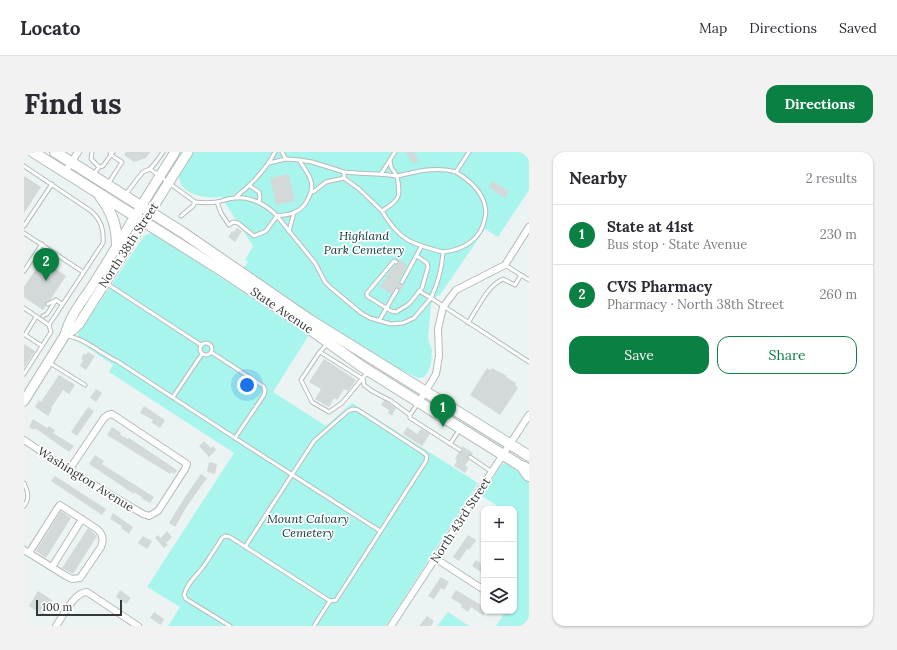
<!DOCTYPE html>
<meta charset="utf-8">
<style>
:root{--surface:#fff;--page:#f2f2f3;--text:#2b2b33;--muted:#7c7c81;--line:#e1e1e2;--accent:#0b8043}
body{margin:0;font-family:Lora,serif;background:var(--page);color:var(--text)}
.controls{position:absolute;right:12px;bottom:12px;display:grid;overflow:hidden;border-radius:8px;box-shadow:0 1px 3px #0004}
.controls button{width:36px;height:36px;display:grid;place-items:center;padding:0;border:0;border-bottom:1px solid var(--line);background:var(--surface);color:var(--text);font:20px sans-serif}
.scale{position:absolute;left:12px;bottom:10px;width:86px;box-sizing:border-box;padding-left:4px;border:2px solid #343737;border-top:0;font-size:11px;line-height:14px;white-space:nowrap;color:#343737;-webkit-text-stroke:3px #fff;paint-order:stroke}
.you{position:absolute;left:223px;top:233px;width:14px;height:14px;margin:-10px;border:3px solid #fff;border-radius:50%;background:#1a73e8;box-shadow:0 0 0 6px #1a73e833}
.badge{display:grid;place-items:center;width:26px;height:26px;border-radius:50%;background:var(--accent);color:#fff;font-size:13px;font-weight:700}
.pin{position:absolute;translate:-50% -33px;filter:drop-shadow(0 1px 2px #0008)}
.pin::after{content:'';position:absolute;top:21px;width:14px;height:12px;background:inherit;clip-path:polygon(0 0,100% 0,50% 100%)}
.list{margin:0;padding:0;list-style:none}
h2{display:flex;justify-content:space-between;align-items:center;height:52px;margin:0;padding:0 16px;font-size:17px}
h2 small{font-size:13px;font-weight:400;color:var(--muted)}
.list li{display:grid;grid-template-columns:26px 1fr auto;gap:12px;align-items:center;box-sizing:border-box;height:60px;padding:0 16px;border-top:1px solid var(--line)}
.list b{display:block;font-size:15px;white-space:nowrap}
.list p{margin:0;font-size:13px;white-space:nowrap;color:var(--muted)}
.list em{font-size:13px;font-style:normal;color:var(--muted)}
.actions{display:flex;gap:8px;padding:12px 16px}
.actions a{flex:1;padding:9px 0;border:1px solid var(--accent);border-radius:12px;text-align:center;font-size:14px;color:var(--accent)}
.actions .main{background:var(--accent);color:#fff}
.icon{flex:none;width:22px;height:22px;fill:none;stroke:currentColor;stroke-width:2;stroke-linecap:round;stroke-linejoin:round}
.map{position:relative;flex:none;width:505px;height:474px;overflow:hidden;border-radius:12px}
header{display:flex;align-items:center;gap:24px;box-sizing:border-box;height:56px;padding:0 20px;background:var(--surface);border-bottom:1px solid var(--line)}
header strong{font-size:19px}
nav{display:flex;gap:22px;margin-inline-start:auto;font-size:14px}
.intro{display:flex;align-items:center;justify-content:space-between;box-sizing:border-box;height:96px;padding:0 24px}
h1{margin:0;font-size:28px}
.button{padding:10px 18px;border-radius:12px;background:var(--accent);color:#fff;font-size:14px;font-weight:700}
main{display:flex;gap:24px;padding:0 24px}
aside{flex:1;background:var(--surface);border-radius:12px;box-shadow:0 1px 3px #0004}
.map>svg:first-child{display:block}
.green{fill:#a8f5ed}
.building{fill:#d2d9d8}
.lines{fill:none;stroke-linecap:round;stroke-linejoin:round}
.service-casing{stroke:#b4bcbb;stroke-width:5}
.minor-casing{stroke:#b4bcbb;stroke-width:8}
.secondary-casing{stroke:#b4bcbb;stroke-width:11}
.primary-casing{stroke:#b4bcbb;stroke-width:12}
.motorway-casing{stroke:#b4bcbb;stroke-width:14}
.service{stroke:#fff;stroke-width:3}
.minor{stroke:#fff;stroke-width:6}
.secondary{stroke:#fff;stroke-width:9}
.primary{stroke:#fff;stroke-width:10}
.motorway{stroke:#fff;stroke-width:12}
.labels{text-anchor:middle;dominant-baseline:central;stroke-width:3.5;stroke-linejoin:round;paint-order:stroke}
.park-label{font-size:12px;font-style:italic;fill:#053633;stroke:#fff}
.street-label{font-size:12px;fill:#343737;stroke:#fff}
</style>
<header>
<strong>Locato</strong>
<nav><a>Map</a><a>Directions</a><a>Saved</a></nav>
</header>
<div class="intro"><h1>Find us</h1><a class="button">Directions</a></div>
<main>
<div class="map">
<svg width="505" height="474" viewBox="0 0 505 474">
<rect width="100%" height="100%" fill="#ecf4f3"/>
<g class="green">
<path d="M168,0H505V38L474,85L461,77L416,143L412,145L407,152L404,187L408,198L407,212L404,220L400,225L394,226L369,214L274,154L219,117L224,110L221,108L229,94L197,45C181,47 155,43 155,23Z"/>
<polygon points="129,81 285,183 249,240 302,274 328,251 454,331 362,474 144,474 156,455 123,435 210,301 85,220 89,213 51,187 120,84 124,82"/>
<polygon points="482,311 496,321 505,330 505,468 502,474 472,474 482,459 490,459 490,357 478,357 458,344 477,313"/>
<polygon points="424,460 445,474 413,474"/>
</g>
<g class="building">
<polygon points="102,0 126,0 122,6 110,10 100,3"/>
<polygon points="382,0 390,0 395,9 389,12"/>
<polygon points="265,22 271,49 252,53 246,26"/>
<polygon points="0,24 17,35 0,61"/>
<polygon points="468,29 485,39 481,46 464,35"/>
<polygon points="213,76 218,79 211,90 204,85 208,79 210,80"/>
<polygon points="374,107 383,112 380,117 381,118 377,125 374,128 376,132 381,132 376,140 375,136 373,135 367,142 356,135 368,116 371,113 374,112"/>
<polygon points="18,108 42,124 26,148 22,150 22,154 19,158 0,145 0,135"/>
<polygon points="0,192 11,199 0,216"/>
<polygon points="64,200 71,204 62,218 56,214 59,208 57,207 60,201 62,203"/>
<polygon points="300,207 332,228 324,239 320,237 313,248 310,246 305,255 291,247 297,237 285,230"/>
<polygon points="463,216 466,218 468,216 483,224 482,225 492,231 491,233 494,236 476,263 446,243"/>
<polygon points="35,223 51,233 45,242 39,238 27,256 28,257 24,264 11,255 15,248 17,250"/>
<polygon points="72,237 78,241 72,250 66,246"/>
<polygon points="360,248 372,256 368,264 364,261 365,258 357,253"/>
<polygon points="120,254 141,268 136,276 127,270 129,268 116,261"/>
<polygon points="64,255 70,259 53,284 47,280"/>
<polygon points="9,267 23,276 25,274 31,278 29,281 50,294 45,300 11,276 10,278 5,275"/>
<polygon points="88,275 97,281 96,283 104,287 105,286 153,318 150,322 147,320 146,322 83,283"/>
<polygon points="383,275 393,282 397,277 406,282 398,294 379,282"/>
<polygon points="180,289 187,296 189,294 192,298 185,305 175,294"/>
<polygon points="438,294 449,301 448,303 445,302 443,304 445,308 441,313 444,316 441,321 430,314 433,308 431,307 434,301 439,299"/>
<polygon points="71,303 80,309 78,312 130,345 126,351 117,346 118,345 110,340 110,342 65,312"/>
<polygon points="185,310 193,312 191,322 183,320"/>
<polygon points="177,322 183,326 163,354 151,375 145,371 161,345"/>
<polygon points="31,324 82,357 78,363 27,329"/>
<polygon points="37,359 47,366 22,406 12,399"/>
<polygon points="89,361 109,375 105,382 97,376 98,374 86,367"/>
<polygon points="64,376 73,384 49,422 38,416"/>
<polygon points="143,379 148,385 142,391 144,393 140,396 131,386 134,383 137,386"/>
<polygon points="444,383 452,388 445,398 443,397 435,409 429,405"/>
<polygon points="119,384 128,389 123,397 114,391"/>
<polygon points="452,408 460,414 460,422 448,414"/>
<polygon points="417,425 425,430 420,438 417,436 410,447 404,444"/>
<polygon points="96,438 107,446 102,452 92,445"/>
<polygon points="432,438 460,455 460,464 447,455 444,460 437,455 438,453 427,446"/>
<polygon points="14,439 28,448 19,463 5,454"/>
<polygon points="130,460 140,467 137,473 126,466"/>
<polygon points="403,464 410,469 407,474 395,474"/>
</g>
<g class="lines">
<defs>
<g id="service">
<polyline points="68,0 67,7 75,15"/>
<polyline points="258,0 262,7"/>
<path d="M275,8L288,10L320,20V26L335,37L358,59C376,47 377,46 373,24C355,21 338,22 320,20"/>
<path d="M366,8L367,15L373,24C392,20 413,14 432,20L445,0"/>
<path d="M0,14L67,59C77,68 80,77 79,91L25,173"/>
<path d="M126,17L171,50C179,51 186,51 193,50C199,49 205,46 211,46C226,44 243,53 253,64C259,63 266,63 271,60C277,58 281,53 284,47C293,31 284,22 275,8L262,7L245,11"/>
<polyline points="70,22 75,15 79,14 89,0"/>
<polyline points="357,22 371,0"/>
<polyline points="84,32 98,10 87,3 86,0"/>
<polyline points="226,34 235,40 236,45 235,50"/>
<polyline points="289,40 302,30 320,26"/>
<polyline points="102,42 114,26 119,20 126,17 132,10 139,0"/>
<path d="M212,45C228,32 241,19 251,0"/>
<polyline points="193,50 197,61 205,73 209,70 214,71 230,84 242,79 253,64 291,111 301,130 306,135 337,161 346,166 367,172 379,171 390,166 407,146 505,210"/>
<path d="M358,59C375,88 387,92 419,100"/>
<polyline points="157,64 169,54 171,50"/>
<polyline points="0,74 28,32"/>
<polyline points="265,79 270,61"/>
<polyline points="0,81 59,120"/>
<polyline points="372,110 370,109 343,141 343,144 367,159 372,160 385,152 398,136 404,115 403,111 393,104"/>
<polyline points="481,113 505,128"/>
<polyline points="0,119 18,92"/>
<polyline points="378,130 397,95"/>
<polyline points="82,131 177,193"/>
<path d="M395,139L407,146C414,131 418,118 419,100C439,98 457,88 461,66C462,62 462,58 461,54C458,39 445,28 432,20"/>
<polyline points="24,152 32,148 38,152"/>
<polyline points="0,156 25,173 27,180 0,222"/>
<polyline points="19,164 23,162 32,148"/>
<polyline points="12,165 1,183 18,194"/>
<polyline points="355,169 373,138"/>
<path d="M444,171C454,156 463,134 479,127L491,133L497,123"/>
<path d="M43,184C61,186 77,202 93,209L211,286L356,379"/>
<circle cx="182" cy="197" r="6"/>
<polyline points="303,192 295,201 277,228 288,250 305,260 318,251 343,221"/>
<polyline points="187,200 239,234 241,238 240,243 211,286"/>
<polyline points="296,200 339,227 340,233 348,239 367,249 386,263"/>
<polyline points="26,211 61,233"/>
<polyline points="149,245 178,202"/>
<polyline points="394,251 386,263 386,266 436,298"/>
<polyline points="426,292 436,277"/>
<polyline points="446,305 468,320"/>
<path d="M0,331C4,340 6,346 0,354"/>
<path d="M206,474L162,447L160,443C163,431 172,424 179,415C185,406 192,396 198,386L201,384L206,385L306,449L312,448L402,309L403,304L400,301L334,258L329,257L324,259L290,289L221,395"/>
<polyline points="290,474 306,449"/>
</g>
<g id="minor">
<polyline points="41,20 54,0"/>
<polyline points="395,250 412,222 415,204 414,177 419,155 432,138 481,113 505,75"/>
<polyline points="0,288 45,318 119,362 125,364 134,359 161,317 163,312 88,262 84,263 80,266 45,318"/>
<path d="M0,398L42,424L48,427L56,426L77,395C80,388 79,382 73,377L36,353L33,357L5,401"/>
<polyline points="411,406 460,438"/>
<polyline points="28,415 58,367"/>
<path d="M32,474C39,464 50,440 63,440L114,474"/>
<polyline points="367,474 505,263"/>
</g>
<g id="secondary">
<polyline points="41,183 50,177 55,172 164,0"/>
<path d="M0,249L41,183C46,162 61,146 72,128C99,85 124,42 151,0"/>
</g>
<g id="primary">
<polyline points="9,0 200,120 283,175 337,214 505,319"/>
<polyline points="31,0 158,80 286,168 505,304"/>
<path d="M76,44C88,60 93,74 93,94"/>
</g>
<polyline id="motorway" points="500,316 505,323"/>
</defs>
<use href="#service" class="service-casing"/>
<use href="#minor" class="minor-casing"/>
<use href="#secondary" class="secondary-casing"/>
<use href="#primary" class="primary-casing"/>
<use href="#motorway" class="motorway-casing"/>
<use href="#service" class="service"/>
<use href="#minor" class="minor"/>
<use href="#secondary" class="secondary"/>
<use href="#primary" class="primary"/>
<use href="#motorway" class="motorway"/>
</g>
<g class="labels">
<g class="park-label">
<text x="340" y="83">Highland<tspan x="340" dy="14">Park Cemetery</tspan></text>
<text x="284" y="366">Mount Calvary<tspan x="284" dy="14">Cemetery</tspan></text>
</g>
<g class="street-label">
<text transform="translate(104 93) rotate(-57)">North 38th Street</text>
<text transform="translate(258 158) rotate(34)">State Avenue</text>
<text transform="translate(62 327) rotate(32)">Washington Avenue</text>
<text transform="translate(436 368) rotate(-57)">North 43rd Street</text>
</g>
</g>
</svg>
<div class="controls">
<button>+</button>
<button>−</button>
<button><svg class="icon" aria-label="layers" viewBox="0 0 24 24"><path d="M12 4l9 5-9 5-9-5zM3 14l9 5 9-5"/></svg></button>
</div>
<div class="scale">100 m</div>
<div class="you"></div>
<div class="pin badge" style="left:419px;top:275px">1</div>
<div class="pin badge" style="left:22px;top:129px">2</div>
</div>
<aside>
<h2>Nearby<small>2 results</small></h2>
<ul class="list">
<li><span class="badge">1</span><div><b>State at 41st</b><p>Bus stop · State Avenue</p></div><em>230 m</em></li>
<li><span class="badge">2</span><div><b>CVS Pharmacy</b><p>Pharmacy · North 38th Street</p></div><em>260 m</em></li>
</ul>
<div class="actions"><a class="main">Save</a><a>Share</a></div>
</aside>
</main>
